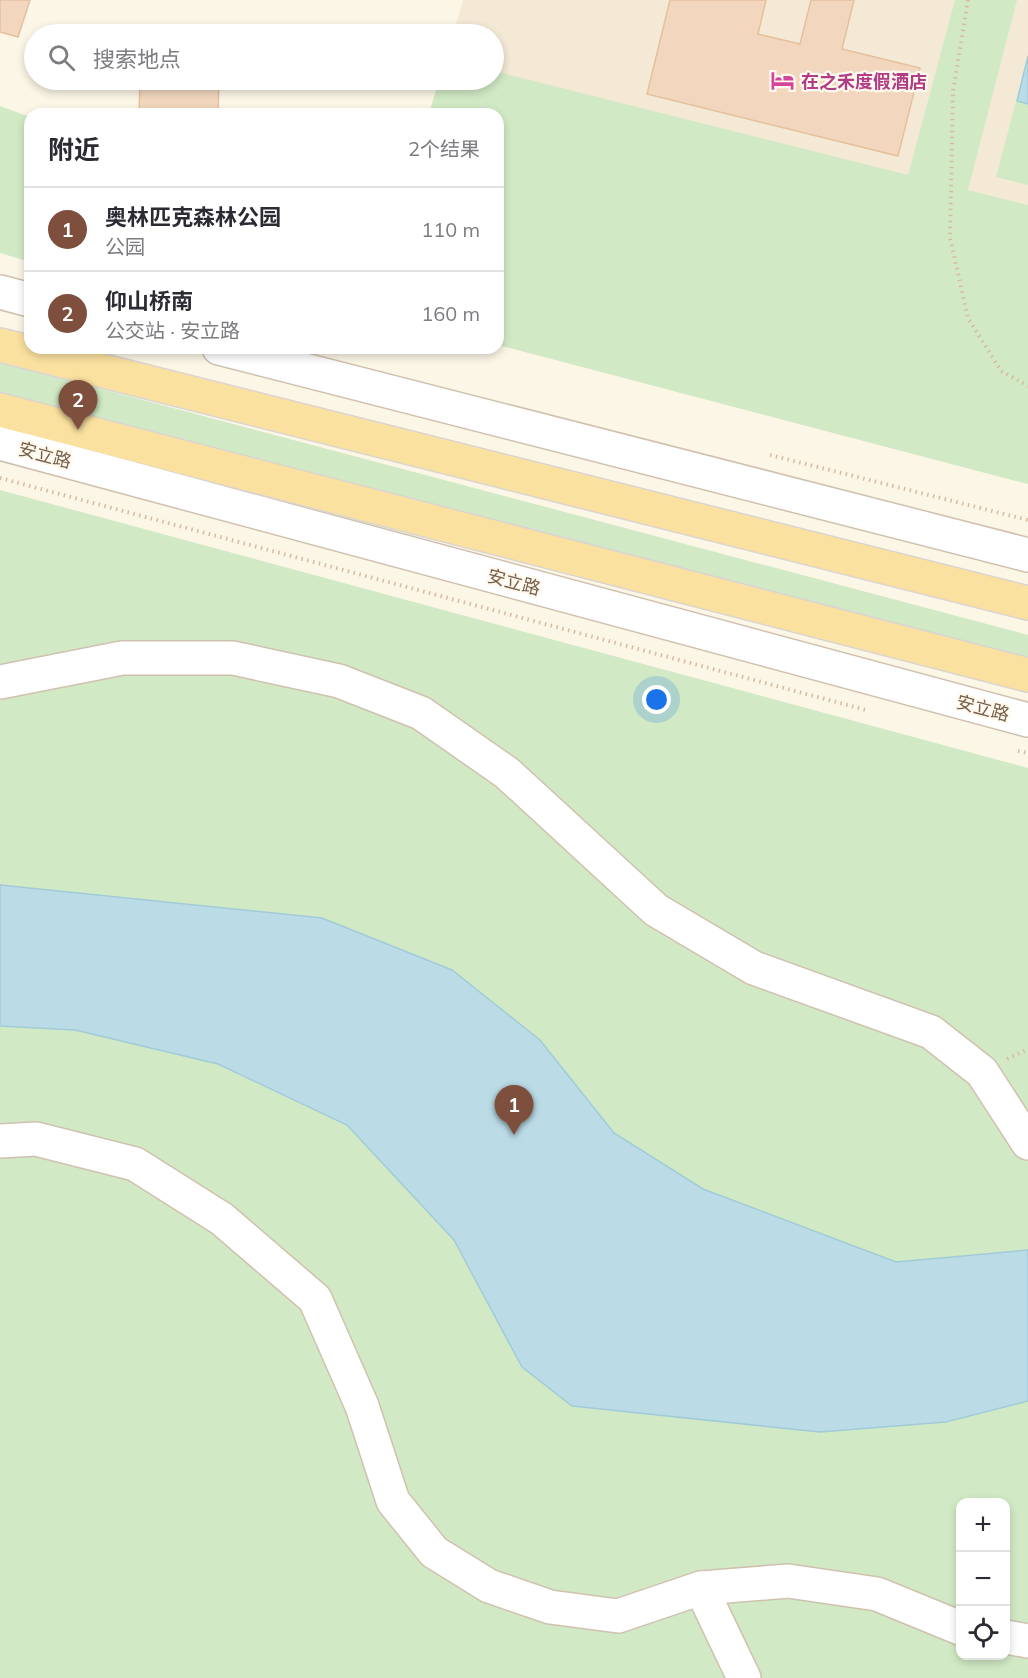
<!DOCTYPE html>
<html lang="zh">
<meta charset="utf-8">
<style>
:root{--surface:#fff;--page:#f7f7f7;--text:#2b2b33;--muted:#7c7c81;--line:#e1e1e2;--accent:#7f4f3e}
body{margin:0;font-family:Mulish,"Noto Sans SC",sans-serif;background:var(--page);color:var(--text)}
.controls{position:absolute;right:18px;bottom:18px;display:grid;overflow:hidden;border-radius:12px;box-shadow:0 3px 9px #0003}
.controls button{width:54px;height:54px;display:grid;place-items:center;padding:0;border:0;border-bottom:2px solid var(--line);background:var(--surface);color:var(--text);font:30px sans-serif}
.you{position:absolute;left:657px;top:700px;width:21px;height:21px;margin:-15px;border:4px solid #fff;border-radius:50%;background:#1a73e8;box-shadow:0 0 0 9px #1a73e833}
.badge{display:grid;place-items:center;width:39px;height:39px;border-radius:50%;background:var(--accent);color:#fff;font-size:20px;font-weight:700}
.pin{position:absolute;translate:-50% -50px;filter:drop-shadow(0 2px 3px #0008)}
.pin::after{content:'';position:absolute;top:32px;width:21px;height:18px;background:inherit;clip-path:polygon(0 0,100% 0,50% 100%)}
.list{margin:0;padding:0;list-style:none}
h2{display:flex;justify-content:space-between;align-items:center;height:78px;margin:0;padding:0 24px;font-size:26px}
h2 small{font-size:20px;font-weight:400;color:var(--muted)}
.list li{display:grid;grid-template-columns:39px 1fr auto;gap:18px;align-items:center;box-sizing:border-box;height:84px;padding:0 24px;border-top:2px solid var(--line)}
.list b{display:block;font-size:22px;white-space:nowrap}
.list p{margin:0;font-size:20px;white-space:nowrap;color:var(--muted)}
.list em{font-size:20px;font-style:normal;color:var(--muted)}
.icon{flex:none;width:33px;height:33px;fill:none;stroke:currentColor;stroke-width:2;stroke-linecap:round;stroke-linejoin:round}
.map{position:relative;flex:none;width:1028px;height:1678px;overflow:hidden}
.search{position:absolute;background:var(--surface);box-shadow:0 3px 9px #0003;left:24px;top:24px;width:480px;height:66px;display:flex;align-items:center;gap:15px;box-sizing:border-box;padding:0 21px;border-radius:33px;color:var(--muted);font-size:22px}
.panel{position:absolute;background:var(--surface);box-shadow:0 3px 9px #0003;left:24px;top:108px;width:480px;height:246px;border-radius:18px}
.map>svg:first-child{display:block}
.residential{fill:#f4e9d5}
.green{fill:#d1eac5;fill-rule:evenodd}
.water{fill:#bbdce6;stroke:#a1cbd8;stroke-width:1.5}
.building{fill:#f2d7be;stroke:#e5c09e;stroke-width:1.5}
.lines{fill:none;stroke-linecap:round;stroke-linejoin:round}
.minor-casing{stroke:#d0c1af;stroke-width:36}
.major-casing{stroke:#dbd5d0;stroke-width:36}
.path{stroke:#d7bba1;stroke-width:4;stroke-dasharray:1.5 4.5;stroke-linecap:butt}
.minor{stroke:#fff;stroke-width:33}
.major{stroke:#fbe19f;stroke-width:33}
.labels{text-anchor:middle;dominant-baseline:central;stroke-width:4.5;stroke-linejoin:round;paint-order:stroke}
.hotel-label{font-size:18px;font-weight:bold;fill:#b23c85;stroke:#fffaed;text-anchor:start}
.street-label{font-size:18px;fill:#765e4b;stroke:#fffaed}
</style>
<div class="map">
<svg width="1028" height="1678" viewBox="0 0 1028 1678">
<rect width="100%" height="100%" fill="#fcf6e7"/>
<polygon class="residential" points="463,0 1028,0 1028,484 498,345 498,114 429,114 439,80 494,80 494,34 453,34"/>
<g class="green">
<polygon points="955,0 1017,0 968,190 1028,205 1028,484 498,345 498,114 429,114 439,80 494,80 494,71 908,175"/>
<polygon points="1028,56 1028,185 996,177"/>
<polygon points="0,106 30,117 30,262 0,253"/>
<polygon points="0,362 1028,635 1028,671 0,399"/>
<path d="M0,490L1028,768V1678H0ZM960,1502H1006V1656H960Z"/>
</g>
<g class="water">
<polygon points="1028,56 1028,104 1017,101"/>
<polygon points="0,885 322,918 452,970 540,1040 614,1133 703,1189 896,1262 1028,1250 1028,1401 946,1422 820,1432 572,1406 522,1367 454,1240 347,1125 218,1064 75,1030 0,1026"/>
</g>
<g class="building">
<polygon points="0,0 30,0 18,37 0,32"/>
<polygon points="670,0 766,0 758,34 800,44 811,0 854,0 842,49 920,68 898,156 647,94"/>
<polygon points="140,80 219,80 218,114 139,114"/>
</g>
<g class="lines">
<defs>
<g id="minor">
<polyline points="0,292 30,300"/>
<polyline points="219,348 1028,555"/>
<polyline points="0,443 1028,720"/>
<polyline points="0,682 122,658 233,658 339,681 421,713 507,773 656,910 754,968 931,1032 982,1072 1028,1143"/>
<polyline points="0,1141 36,1139 135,1164 222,1219 315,1299 362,1406 393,1501 434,1552 489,1586 550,1607 618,1616 701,1588 788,1581 877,1594 960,1628"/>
<polyline points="701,1588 744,1678"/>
<polyline points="1006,1637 1028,1641"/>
</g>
<g id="major">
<polyline points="0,345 1028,603"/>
<polyline points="0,410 1028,675"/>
</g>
</defs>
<use href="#minor" class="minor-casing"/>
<use href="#major" class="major-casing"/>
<g class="path">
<polyline points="968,0 953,92 950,238 968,318 1001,371 1028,386"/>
<polyline points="770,455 1028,520"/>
<polyline points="0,478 866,710"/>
<polyline points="1018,751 1028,753"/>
<polyline points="1007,1059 1028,1049"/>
</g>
<use href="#minor" class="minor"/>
<use href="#major" class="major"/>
</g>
<defs>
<symbol id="hotel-bare" viewBox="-9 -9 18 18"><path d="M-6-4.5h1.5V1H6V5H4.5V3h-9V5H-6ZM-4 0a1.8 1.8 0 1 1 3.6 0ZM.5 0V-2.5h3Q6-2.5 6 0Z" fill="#d1479c" stroke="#fffaed" stroke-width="2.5" paint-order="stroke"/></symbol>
</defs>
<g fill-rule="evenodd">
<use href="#hotel-bare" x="766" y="64" width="33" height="33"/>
</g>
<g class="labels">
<g class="hotel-label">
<text x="801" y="81">在之禾度假酒店</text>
</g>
<g class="street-label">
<text transform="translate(45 455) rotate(15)">安立路</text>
<text transform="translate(514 582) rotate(15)">安立路</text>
<text transform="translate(983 708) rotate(15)">安立路</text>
</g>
</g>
</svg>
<div class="controls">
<button>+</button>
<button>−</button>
<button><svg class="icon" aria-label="locate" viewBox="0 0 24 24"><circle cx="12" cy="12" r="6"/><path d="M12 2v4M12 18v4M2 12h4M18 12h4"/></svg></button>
</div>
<div class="you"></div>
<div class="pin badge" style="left:514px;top:1135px">1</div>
<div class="pin badge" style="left:78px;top:430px">2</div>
<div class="search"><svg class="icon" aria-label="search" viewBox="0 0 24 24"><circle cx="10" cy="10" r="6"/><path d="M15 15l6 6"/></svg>搜索地点</div>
<section class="panel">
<h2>附近<small>2个结果</small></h2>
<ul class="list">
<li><span class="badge">1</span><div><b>奥林匹克森林公园</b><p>公园</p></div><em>110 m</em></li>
<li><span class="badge">2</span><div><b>仰山桥南</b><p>公交站 · 安立路</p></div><em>160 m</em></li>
</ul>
</section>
</div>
